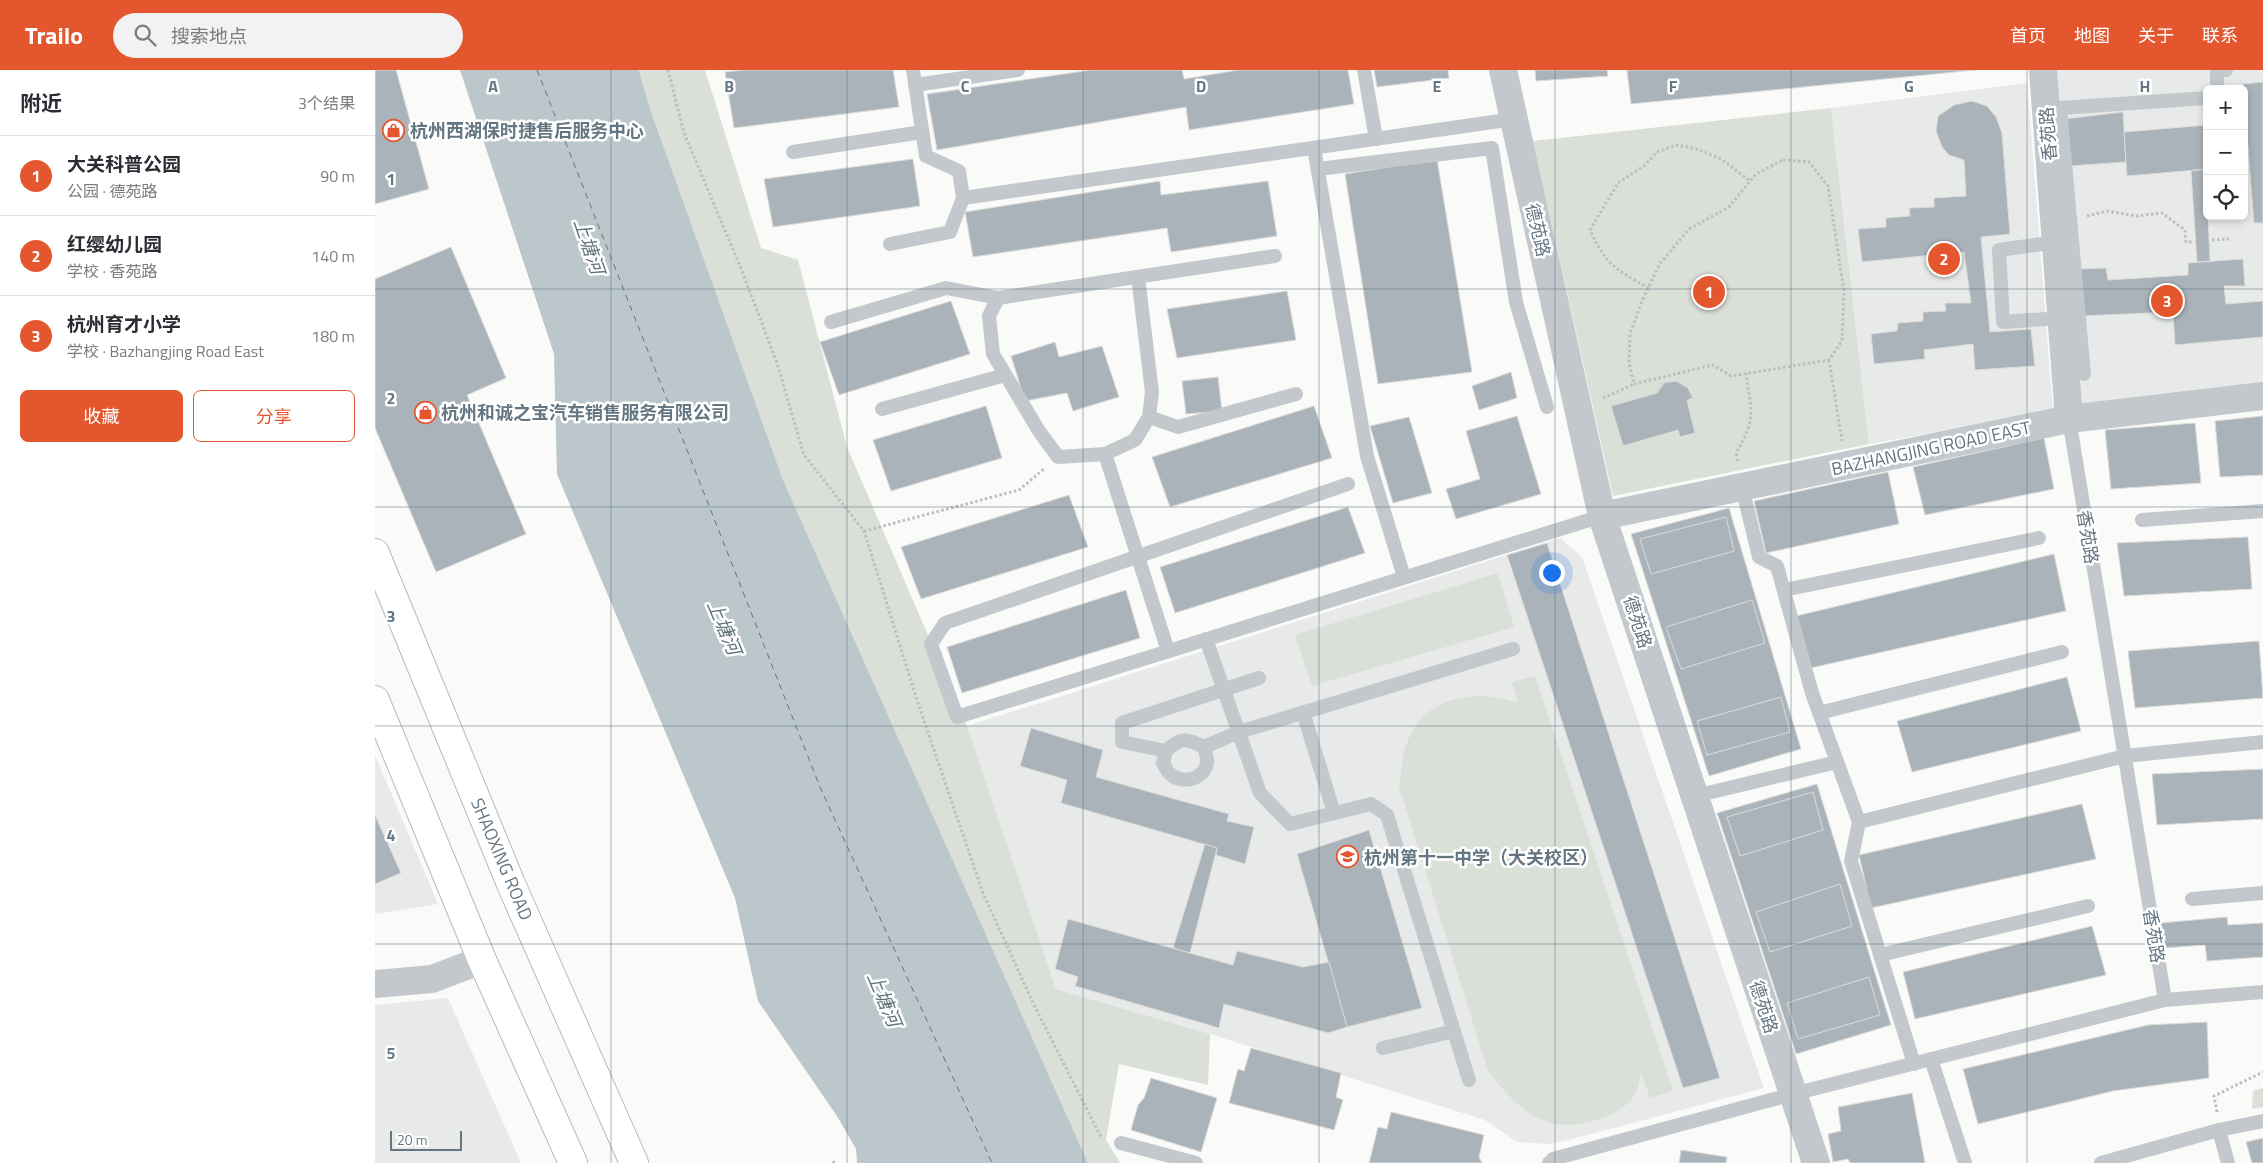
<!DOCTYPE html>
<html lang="zh">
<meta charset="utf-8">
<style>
:root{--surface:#fff;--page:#f2f2f3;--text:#2b2b33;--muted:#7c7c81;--line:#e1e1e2;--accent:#e4572e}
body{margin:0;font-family:"Titillium Web","Noto Sans SC",sans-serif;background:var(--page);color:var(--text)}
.controls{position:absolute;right:15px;top:15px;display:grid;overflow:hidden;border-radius:8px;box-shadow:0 2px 8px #0003}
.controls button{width:45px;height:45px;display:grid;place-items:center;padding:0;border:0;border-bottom:1px solid var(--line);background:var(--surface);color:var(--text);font:25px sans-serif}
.scale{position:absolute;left:15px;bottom:12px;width:72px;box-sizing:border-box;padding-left:5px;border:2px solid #657683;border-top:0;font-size:14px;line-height:18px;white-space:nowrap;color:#657683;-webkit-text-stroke:4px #fff;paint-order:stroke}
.you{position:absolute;left:1176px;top:502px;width:18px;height:18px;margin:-12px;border:4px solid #fff;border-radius:50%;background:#1a73e8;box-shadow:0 0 0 8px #1a73e833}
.badge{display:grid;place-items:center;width:32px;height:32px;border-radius:50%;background:var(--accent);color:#fff;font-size:16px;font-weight:700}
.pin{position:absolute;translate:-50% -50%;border:2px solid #fff;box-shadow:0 1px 5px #0006}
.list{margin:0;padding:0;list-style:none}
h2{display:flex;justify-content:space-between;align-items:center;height:65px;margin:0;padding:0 20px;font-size:21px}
h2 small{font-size:16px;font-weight:400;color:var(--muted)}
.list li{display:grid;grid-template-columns:32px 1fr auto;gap:15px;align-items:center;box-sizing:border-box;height:80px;padding:0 20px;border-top:1px solid var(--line)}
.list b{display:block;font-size:19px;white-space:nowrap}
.list p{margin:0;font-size:16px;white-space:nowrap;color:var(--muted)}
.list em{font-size:16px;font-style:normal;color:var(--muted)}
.actions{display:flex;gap:10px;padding:15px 20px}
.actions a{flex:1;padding:11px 0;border:1px solid var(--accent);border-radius:8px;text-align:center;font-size:18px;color:var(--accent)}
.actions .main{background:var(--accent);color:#fff}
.icon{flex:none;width:28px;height:28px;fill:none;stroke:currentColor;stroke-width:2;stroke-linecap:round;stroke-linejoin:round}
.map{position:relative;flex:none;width:1888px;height:1093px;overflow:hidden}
header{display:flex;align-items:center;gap:30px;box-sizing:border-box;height:70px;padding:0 25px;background:var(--accent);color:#fff}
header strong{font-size:24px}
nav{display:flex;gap:28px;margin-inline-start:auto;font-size:18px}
.search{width:350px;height:45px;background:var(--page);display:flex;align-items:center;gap:12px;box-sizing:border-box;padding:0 18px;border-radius:28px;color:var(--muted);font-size:19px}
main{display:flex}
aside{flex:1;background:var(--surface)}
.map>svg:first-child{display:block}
.built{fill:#e8e9e9;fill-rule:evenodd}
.green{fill:#dadfd7}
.water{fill:#bbc7cb}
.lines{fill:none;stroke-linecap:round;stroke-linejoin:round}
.ferry{stroke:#60757c;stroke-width:1;stroke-dasharray:6 5;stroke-linecap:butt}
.building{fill:#aab3b9;stroke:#dcdcda}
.primary-casing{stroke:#b5babe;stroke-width:30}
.path{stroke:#bbbfc2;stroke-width:3;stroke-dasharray:2.5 2.5;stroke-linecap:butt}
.lane{stroke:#c3c8cc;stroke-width:14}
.street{stroke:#c3c8cc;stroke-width:28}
.primary{stroke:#fff;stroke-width:28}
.grid{fill:none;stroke:#657683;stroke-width:1;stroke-opacity:0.55}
.labels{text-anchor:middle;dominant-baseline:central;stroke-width:5;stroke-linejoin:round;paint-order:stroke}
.poi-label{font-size:18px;font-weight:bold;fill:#657683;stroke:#fff;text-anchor:start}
.street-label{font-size:18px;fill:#657683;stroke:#fff}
.water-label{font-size:19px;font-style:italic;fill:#60757c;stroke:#fff}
.grid-label{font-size:16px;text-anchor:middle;font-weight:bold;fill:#657683;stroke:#fff;stroke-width:5;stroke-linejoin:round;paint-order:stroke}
</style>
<header>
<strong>Trailo</strong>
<div class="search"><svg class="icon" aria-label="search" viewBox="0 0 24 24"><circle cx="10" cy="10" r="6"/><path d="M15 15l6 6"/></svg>搜索地点</div>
<nav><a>首页</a><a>地图</a><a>关于</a><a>联系</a></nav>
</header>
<main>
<aside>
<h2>附近<small>3个结果</small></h2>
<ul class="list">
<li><span class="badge">1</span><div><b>大关科普公园</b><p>公园 · 德苑路</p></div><em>90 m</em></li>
<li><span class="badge">2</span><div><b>红缨幼儿园</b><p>学校 · 香苑路</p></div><em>140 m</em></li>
<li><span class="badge">3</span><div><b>杭州育才小学</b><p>学校 · Bazhangjing Road East</p></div><em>180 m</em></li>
</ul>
<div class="actions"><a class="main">收藏</a><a>分享</a></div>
</aside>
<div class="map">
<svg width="1888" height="1093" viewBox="0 0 1888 1093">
<rect width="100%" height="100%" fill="#fafaf8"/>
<g class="built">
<path d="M1679,0H1888V315L1704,336ZM1832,19H1869V146H1832Z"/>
<polygon points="1652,13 1678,341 1494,374 1456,38"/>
<polygon points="1185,468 1207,487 1389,1018 1194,1070 1174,1074 1142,1072 1110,1050 835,964 681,919 592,656"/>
<polygon points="0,685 63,834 0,844"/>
<polygon points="73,928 146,1093 0,1093 0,935"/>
</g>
<g class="green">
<polygon points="264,0 330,0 386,178 423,190 472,377 592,656 681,919 835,964 833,1015 744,994 731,1070 745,1093 713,1093 408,410 274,36"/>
<polygon points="1456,38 1494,374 1238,426 1158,71"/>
<polygon points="1123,503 1139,557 937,616 920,565"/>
<path d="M1160,606L1298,1021L1275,1028L1266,1002C1264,1012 1262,1026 1253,1033C1235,1050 1193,1061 1170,1051C1146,1042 1129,1021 1113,1001L1024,716C1027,697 1028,676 1038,660C1059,624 1107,620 1143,633L1137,612Z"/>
<polygon points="1888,1018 1888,1037 1877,1039 1878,1021"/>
</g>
<polygon class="water" points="85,0 264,0 274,36 408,410 713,1093 482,1093 481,1079 462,1046 383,931 360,828 182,404 179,284"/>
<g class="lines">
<polyline class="ferry" points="162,0 445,717 617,1093"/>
</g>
<g class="building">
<polygon points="0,0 21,0 54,119 0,134"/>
<polygon points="368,0 518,0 524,37 359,58 350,2"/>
<polygon points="716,0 807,0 809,9 863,0 973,0 979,34 814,60 811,37 562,80 552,24"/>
<polygon points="999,0 1073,0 1074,8 1002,17"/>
<polygon points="1160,0 1232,0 1233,6 1161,11"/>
<polygon points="1252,0 1601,0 1256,34"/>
<polygon points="1888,12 1888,153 1879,153 1868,14"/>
<polygon points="1597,31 1612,36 1621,47 1627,63 1635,164 1606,167 1615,262 1656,259 1660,296 1600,300 1598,274 1549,280 1550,289 1499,294 1496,264 1522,261 1523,253 1548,251 1548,242 1571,241 1570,233 1596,233 1589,182 1487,192 1483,159 1511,157 1511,148 1535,146 1534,138 1559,137 1559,128 1591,126 1589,90 1574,85 1567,77 1561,61 1563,46 1579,35"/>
<polygon points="1748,42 1751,92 1694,96 1689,49"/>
<polygon points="1832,55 1832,99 1752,106 1749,62"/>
<polygon points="538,89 545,136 398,157 389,109"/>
<polygon points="1062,89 1097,302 1003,314 970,104"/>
<polygon points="1832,99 1832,146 1833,146 1835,191 1822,192 1816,101"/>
<polygon points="785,111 786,125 893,111 902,166 796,182 792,158 598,187 590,142"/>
<polygon points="76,177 131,308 92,325 151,464 61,502 0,358 0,209"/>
<polygon points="1868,189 1870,216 1849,216 1851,234 1888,231 1888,267 1800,275 1798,242 1707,246 1702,199 1731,198 1733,210 1813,205 1813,193"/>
<polygon points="912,221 921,270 802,288 792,239"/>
<polygon points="576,231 595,284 464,325 445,272"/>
<polygon points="680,272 684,287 727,276 744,327 698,341 692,323 650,331 636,286"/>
<polygon points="1136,302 1142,328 1104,340 1097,316"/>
<polygon points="843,307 847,341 811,344 807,311"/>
<polygon points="1301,311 1313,318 1318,328 1312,330 1320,363 1305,367 1303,360 1248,376 1236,336 1282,323 1289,313"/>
<polygon points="611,336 627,388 516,421 498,370"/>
<polygon points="939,336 957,388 795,437 777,387"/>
<polygon points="1142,346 1166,424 1081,449 1071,419 1105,409 1091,361"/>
<polygon points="1888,346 1888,405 1845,407 1840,351"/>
<polygon points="1034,347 1057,423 1018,433 995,356"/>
<polygon points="1820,353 1826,413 1736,419 1730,360"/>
<polygon points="1669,368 1679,419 1550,445 1538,397"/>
<polygon points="1513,402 1524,454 1391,483 1379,431"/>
<polygon points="694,425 713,477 546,529 526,477"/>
<polygon points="973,437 990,483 800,543 785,497"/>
<polygon points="1354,438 1426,679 1334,706 1256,464"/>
<polygon points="1351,447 1359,481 1276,504 1265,469"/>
<polygon points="1873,467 1877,519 1749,526 1742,473"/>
<polygon points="1172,473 1345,1008 1308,1018 1132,485"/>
<polygon points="1679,484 1691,541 1431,599 1417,547"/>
<polygon points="751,520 765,568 587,623 572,577"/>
<polygon points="1377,530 1390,573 1306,599 1291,557"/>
<polygon points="1884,571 1888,628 1760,638 1753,581"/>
<polygon points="1692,607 1706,661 1537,702 1522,651"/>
<polygon points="1406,627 1415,662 1332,685 1322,651"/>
<polygon points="656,658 728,680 721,707 854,744 852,751 879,757 870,794 841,785 842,778 686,733 692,710 645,696"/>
<polygon points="1888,699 1888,749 1782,755 1777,704"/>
<polygon points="1442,714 1516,955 1421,984 1342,743"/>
<polygon points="1438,722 1448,760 1365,786 1352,747"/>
<polygon points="1707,734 1721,789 1496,838 1484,785"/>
<polygon points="0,745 26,803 0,814"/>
<polygon points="994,760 1047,938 972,957 922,784"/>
<polygon points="830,774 842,778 815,883 798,878"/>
<polygon points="1465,814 1477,856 1395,882 1381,842"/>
<polygon points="1852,847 1853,855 1888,853 1888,887 1832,891 1830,875 1789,878 1785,853"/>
<polygon points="693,849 858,895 862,881 928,897 954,892 972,957 953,963 849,934 844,958 700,916 703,907 680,899"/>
<polygon points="1717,856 1731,905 1540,949 1528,902"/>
<polygon points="1494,907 1505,945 1423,969 1412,933"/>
<polygon points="1832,952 1834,1008 1738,1021 1603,1054 1588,999 1773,955"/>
<polygon points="876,978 966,1003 961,1027 968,1030 959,1060 854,1033 863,999 869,1001"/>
<polygon points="776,1008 842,1028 826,1082 756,1060 763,1035 769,1028"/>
<polygon points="1537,1023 1550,1093 1475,1093 1473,1089 1458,1092 1453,1064 1466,1061 1463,1037"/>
<polygon points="1016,1042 1109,1065 1104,1087 1107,1093 994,1093 1003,1057 1012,1059"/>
<polygon points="1888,1068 1888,1093 1877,1093 1871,1072"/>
<polygon points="1306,1080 1352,1087 1351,1093 1304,1093"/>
</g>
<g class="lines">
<defs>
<g id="primary">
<polyline points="0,483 136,814 259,1093"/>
<polyline points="0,630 107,890 198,1093"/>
</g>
</defs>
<use href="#primary" class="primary-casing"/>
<g class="path">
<polyline points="293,0 309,63 365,196 402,293 429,385 489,461 543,633 608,823 659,935 727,1069"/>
<polygon points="1408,90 1434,92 1453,116 1469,221 1467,271 1454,290 1356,306 1338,295 1259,314 1254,293 1255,264 1267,231 1284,195 1314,159 1354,137 1381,104"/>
<polyline points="1712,146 1732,141 1761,146 1787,143 1810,160 1811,172 1819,172"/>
<polyline points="1837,170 1854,169"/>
<path d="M1274,218C1241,200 1231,195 1215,160L1243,113L1269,96L1282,82L1301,75L1322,79L1346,89L1375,111"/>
<polyline points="1454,290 1467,371"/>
<polyline points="1228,328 1259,314"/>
<path d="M1363,391L1361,383C1382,348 1376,341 1371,303"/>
<polyline points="489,461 644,420 669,399"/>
<polyline points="1842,1042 1839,1026 1888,1002"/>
<polyline points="458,1091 459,1093"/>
</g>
<g class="lane">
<polyline points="538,0 551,86 584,101 588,128"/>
<polyline points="989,0 1001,69"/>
<polyline points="540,15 643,0"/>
<polyline points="1842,19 1842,1 1851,0"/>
<polyline points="939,78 992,386 1029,507"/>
<polyline points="418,82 547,62"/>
<polyline points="943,99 1117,78 1141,232 1172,337"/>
<polyline points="1681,172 1624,180 1628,252 1686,248"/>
<polyline points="515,174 575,162 588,128 1139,49"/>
<polyline points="456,252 571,218 623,228"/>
<polyline points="1709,304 1685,38 1832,28"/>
<polyline points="507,339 630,305"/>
<polyline points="774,347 803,357 921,324"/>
<polyline points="1694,349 1790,930"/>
<polyline points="730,384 760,370 774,347 777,322 763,207"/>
<polyline points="973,414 570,553 556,574 582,647 1227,446"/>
<polyline points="1367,417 1384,487 1402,496 1437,623 1484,752 1476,791 1539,994"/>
<polyline points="1767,450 1888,441"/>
<polyline points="1409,520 1664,468"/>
<polyline points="831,569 885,723 915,754 996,734 1012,745 1094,1010"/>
<polyline points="793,581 730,384 683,387 664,361 618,284 614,246 623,228 900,186"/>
<path d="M884,608L747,653V672L791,681C806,667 811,668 829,677L864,662L1138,579"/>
<polyline points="928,642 959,743"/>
<polyline points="1444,643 1687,582"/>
<path d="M791,681L788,693C790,696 792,701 794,703C806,715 829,710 832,693C833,688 830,682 829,677"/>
<polyline points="1320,726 1462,692"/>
<polyline points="1484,752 1750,686 1888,672"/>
<polyline points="1817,829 1888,823"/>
<polyline points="1505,885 1713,836"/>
<polyline points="1008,978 1079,961"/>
<polyline points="1556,989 1590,1093"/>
<polyline points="1844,1060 1853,1093"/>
<polyline points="746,1073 821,1093"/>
<polyline points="1174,1093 1178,1089 1418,1024 1790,930 1888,922"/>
<polyline points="1726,1093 1844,1060 1888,1051"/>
</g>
<g class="street">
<polyline points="1128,0 1227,446 1441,1093"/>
<polyline points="1668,0 1694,349"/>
<polyline points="1227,446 1694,349 1888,326"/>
<polyline points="0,914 57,909 107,890"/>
</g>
<use href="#primary" class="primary"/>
</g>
<path class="grid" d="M236,0V1093M472,0V1093M708,0V1093M944,0V1093M1180,0V1093M1416,0V1093M1652,0V1093M0,219H1888M0,437H1888M0,656H1888M0,874H1888"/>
<defs>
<symbol id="shop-ring" viewBox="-11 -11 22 22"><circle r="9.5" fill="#fff" stroke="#e4572e" stroke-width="1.5"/><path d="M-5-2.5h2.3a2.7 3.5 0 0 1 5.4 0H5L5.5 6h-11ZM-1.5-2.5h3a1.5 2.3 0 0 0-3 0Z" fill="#e4572e"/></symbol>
<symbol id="school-ring" viewBox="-11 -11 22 22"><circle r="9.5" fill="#fff" stroke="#e4572e" stroke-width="1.5"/><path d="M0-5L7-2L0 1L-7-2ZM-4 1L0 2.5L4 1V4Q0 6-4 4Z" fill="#e4572e"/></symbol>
</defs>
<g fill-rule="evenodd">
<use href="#shop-ring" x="6" y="48" width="25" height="25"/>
<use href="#shop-ring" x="38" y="330" width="25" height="25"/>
<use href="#school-ring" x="960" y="774" width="25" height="25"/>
</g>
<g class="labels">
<g class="poi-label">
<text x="35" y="60">杭州西湖保时捷售后服务中心</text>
<text x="66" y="342">杭州和诚之宝汽车销售服务有限公司</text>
<text x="989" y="787">杭州第十一中学（大关校区）</text>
</g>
<g class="street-label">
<text transform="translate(1673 64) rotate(-94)">香苑路</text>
<text transform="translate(1163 160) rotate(77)">德苑路</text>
<text transform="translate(1556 378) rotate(-12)">BAZHANGJING ROAD EAST</text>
<text transform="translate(1713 467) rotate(81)">香苑路</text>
<text transform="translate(1263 552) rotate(72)">德苑路</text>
<text transform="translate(127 789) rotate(67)">SHAOXING ROAD</text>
<text transform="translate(1779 866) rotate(81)">香苑路</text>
<text transform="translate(1389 937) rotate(72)">德苑路</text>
</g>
<g class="water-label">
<text transform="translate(215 176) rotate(71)">上塘河</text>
<text transform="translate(350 557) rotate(67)">上塘河</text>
<text transform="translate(510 929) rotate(67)">上塘河</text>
</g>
</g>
<g class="grid-label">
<text x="118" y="22">A</text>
<text x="354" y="22">B</text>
<text x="590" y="22">C</text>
<text x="826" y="22">D</text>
<text x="1062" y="22">E</text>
<text x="1298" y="22">F</text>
<text x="1534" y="22">G</text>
<text x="1770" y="22">H</text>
<text x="16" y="115">1</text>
<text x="16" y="334">2</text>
<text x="16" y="552">3</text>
<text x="16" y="771">4</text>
<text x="16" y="989">5</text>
</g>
</svg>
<div class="controls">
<button>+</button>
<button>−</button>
<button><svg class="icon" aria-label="locate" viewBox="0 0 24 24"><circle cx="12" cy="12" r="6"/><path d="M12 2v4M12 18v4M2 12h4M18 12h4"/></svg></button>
</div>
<div class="scale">20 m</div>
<div class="you"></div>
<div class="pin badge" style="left:1334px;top:222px">1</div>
<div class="pin badge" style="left:1569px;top:189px">2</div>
<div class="pin badge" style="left:1792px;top:231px">3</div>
</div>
</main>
